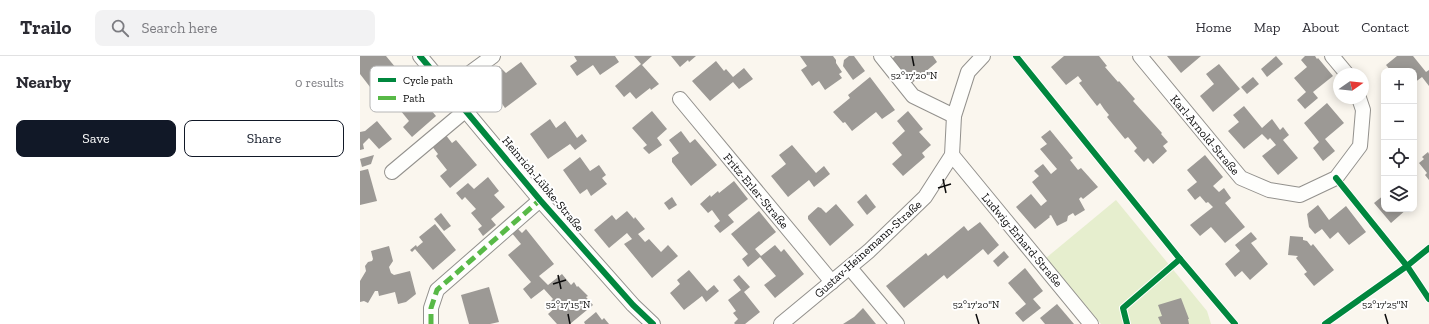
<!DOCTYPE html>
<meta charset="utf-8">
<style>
:root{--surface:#fff;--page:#f2f2f3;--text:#2b2b33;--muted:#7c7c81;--line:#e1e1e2;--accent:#111827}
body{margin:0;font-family:"Zilla Slab",serif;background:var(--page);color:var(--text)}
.controls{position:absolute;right:12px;top:12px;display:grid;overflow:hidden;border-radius:8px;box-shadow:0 2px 10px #0003}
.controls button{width:36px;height:36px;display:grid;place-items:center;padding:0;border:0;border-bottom:1px solid var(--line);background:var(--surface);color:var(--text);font:20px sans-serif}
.compass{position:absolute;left:973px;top:12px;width:36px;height:36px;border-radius:50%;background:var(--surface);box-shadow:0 2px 10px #0003;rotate:76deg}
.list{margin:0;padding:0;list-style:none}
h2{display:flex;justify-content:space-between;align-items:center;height:52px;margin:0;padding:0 16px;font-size:17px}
h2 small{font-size:13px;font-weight:400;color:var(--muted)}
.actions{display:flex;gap:8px;padding:12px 16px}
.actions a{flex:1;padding:9px 0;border:1px solid var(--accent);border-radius:8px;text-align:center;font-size:14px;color:var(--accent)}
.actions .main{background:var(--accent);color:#fff}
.icon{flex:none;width:22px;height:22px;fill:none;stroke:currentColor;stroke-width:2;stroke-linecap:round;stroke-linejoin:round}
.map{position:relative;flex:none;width:1069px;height:268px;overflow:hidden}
header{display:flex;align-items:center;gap:24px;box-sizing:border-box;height:56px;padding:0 20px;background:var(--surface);border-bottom:1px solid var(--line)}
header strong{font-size:19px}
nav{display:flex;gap:22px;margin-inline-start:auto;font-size:14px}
.search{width:280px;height:36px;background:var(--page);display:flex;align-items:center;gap:10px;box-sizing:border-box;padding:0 14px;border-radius:8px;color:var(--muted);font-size:15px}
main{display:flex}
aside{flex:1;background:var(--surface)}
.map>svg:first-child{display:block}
.green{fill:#e6eece}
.building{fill:#9c9995}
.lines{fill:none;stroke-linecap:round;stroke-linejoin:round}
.minor-casing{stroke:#93918d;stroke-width:16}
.minor{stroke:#fefefc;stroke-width:14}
.quiet{stroke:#58b947;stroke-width:5;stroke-dasharray:10 5;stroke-linecap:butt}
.cycleway-casing{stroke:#fff;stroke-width:8}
.cycleway{stroke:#00873e;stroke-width:6}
.ticks{fill:none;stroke:#0b0b0b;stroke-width:1.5}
.labels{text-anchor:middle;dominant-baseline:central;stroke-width:4;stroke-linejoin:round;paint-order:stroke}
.street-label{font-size:12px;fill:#0b0b0b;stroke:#fff}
.key{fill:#fff;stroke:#b6b6b6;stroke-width:1}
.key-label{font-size:11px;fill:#0b0b0b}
.ticks-label{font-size:10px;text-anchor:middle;fill:#0b0b0b;stroke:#fff;stroke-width:4;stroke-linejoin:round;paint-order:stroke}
</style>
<header>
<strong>Trailo</strong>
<div class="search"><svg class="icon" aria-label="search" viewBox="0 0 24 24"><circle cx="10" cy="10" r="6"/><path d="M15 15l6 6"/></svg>Search here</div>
<nav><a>Home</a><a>Map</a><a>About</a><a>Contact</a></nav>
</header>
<main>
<aside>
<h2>Nearby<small>0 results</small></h2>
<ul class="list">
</ul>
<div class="actions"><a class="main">Save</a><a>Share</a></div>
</aside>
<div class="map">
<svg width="1069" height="268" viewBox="0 0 1069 268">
<rect width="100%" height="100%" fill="#faf6ee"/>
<polygon class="green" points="756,144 847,255 851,268 741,268 686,202"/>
<g class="building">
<polygon points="0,0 26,0 36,12 24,22 39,40 21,54 13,45 17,40 0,18"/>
<polygon points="214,0 255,0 259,6 240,19 233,9 217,20 210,10 217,5"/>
<polygon points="274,0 292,0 282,9 299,28 291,34 290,32 276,43 270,36 264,41 255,30 281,8"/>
<polygon points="311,0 336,0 329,6 328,4 320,11"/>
<polygon points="440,0 473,0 476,4 476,7 482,16 479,18 482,22 465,34 459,25 452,30 441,14 447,10"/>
<polygon points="489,0 494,0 505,15 493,24 483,10 484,4"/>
<polygon points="535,0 573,0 577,6 552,27 532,3"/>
<polygon points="704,0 739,0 747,10 745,11 758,26 759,25 775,43 773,45 802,77 801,78 808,86 803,90 807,95 793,108 788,102 784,106 774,95 777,92 768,81 765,83 747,61 749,59 744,53 740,47 737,50 719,27 722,25 718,20 706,29 691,11"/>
<polygon points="807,0 841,0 821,17"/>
<polygon points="916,0 923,8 907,21 901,13"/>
<polygon points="945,0 955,0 957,3 958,2 973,20 953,36 958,42 945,53 937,44 946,36 934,22 947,11 941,4"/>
<polygon points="1037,0 1053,0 1066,16 1069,14 1069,30 1062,21 1054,27 1054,15 1031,15 1026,9"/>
<polygon points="356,5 364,15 366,13 373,21 384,12 393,23 379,33 373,26 350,45 332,25"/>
<polygon points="161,6 177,28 145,52 124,21 139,10 146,17"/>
<polygon points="859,8 880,33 853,56 840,40 854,28 846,18"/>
<polygon points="510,21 535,54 522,63 516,56 492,75 485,66 483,67 473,56 490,42 488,39"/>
<polygon points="893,21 899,28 887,38 881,31"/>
<polygon points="54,34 76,60 52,81 43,71 49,65 36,49"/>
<polygon points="967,47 984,67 965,83 975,95 963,105 953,92 959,86 944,67"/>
<polygon points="884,50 902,72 912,63 920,74 923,71 929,79 923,84 938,102 918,119 902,100 916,89 910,82 908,84 902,78 884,93 868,75 879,66 873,59"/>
<polygon points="292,55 307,73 297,82 302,89 289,98 283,92 287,89 272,72"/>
<polygon points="548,55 563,73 559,76 571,89 562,97 565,101 543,120 532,108 542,99 532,87 545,75 537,65"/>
<polygon points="190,63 196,72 205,65 217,82 222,78 227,85 215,94 210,88 188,103 170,78"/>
<polygon points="17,65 32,83 19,93 9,82 3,88 4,93 0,94 0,76 5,75"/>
<polygon points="690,74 713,102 710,104 718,114 721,112 738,131 723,143 721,141 719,143 725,154 715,160 713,157 708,160 707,165 697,170 691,159 689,160 690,161 675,173 656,151 671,138 681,150 687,145 672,126 679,120 674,115 683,108 691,118 697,113 680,93 687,88 681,81"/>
<polygon points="321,75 330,87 335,83 357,109 331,130 312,106 312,102 319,97 309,84"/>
<polygon points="85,78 92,87 96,84 117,109 90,132 80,120 87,114 76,100 78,98 71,89"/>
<polygon points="432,89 456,117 464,110 470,118 454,131 449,124 428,141 411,120 426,108 419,99"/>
<polygon points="1068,96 1069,98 1069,124 1065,119 1067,117 1059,107 1064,103 1062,101"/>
<polygon points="14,99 11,108 2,111 0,103"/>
<polygon points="845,99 863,121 853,130 859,136 864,132 871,142 865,147 885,171 865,187 851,171 840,180 830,169 853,151 848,146 846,147 840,140 835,144 827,134 837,126 827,114"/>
<polygon points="220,101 230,115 239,109 246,119 242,122 247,128 231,140 227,133 220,138 203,114"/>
<polygon points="8,113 17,145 0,149 0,115"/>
<polygon points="128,121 139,135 134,139 145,151 131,163 136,169 123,180 118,173 122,170 111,157 116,153 105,141 102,144 96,137 108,127 114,133"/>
<polygon points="374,125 388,143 368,159 374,166 360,177 354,170 360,165 352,154 348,157 340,148 350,139 351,141 358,135 359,137"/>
<polygon points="506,138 516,151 507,159 497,146"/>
<polygon points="1024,139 1024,153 1047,153 1031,167 1014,147"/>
<polygon points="312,141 317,149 309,154 304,147"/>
<polygon points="476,148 494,169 470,190 448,163 448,160 458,151 461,152 466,157"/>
<polygon points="958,149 969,164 986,150 1006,176 989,189 978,176 970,183 962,173 955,178 949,171 947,158"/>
<polygon points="267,155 274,163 275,161 285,173 278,178 285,186 289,183 301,196 308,189 318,200 292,222 264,188 272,183 267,177 249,192 234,174 252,159 256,164"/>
<polygon points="399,155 416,176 395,193 401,200 415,189 421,196 424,193 444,218 415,242 404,229 416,220 400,201 388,211 382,203 388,198 371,178"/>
<polygon points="81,157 91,170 84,175 74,163"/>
<polygon points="620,166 639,189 628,199 623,193 587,223 584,219 544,252 526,230 566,197 568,200 604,170 608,175"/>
<polygon points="75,168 96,194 73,214 55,193 52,196 50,194 56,189 57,191 63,186 59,181"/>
<polygon points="157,172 162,177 166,173 194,208 179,220 188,229 202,218 211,229 214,226 217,231 218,230 228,240 226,241 233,249 210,268 197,268 188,258 196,251 191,245 193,243 184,233 171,243 163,233 171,226 148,199 161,188 151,176"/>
<polygon points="891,176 897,183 891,187 908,208 890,224 882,215 875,221 865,208 880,195 875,189"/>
<polygon points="930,180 943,181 943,184 947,185 951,190 953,188 974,214 954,230 944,218 947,216 936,202 938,200 928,199"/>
<polygon points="29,190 33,205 29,211 31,217 34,219 50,215 56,238 46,246 38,248 35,236 19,240 18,235 15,235 8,247 4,245 0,246 0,225 6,215 5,210 8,206 12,205 13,203 11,195"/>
<polygon points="644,195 649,201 638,211 633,205"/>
<polygon points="665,212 683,235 673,243 681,252 663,266 655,257 666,248 648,227"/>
<polygon points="329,214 347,235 354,229 359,235 346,246 342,240 324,254 310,237 320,228 317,224"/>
<polygon points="379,219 390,231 384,236 400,256 385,268 375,268 374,267 378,263 373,257 376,255 368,244 381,234 373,224"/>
<polygon points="129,231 139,266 130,268 109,268 101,239"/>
<polygon points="821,242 829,263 828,263 829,268 801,268 798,261 802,260 798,249"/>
<polygon points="697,248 714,268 685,268 680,262"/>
<polygon points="503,252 516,268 483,268 494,261"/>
<polygon points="236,256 242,264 244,262 249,268 225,268 224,266"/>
</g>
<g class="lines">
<defs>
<g id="minor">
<polyline points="60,0 180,144 273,249 293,268"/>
<polyline points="521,0 553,40 594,60"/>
<polyline points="780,0 881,122 909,134 940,139 976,122 1000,90 1003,54 999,42"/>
<polyline points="972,0 987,18"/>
<polyline points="88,33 133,0"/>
<polyline points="320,43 472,226"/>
<polyline points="592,99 731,268"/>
<polyline points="32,116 106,54"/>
<polyline points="490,212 537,268"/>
<polyline points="71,268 71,252 77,234 180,144"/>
<polyline points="421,268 509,195 565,141 592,99 594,60 608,16 623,0"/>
</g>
</defs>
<use href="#minor" class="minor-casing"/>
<use href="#minor" class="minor"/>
<polyline class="quiet" points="71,268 71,252 77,234 180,144"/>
<defs>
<g id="cycleway">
<polyline points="60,0 180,144 273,249 293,268"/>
<polyline points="656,0 820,203 875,268"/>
<polyline points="976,122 1047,210 1069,243"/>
<polyline points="767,268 763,252 820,203"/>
<polyline points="965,268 1047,210 1069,192"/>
</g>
</defs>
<use href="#cycleway" class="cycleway-casing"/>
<use href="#cycleway" class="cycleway"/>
</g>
<path class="ticks" d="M552,0L554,10M583,123L586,137M578,132L591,128M198,219L201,233M193,228L206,224M208,258L210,268M616,258L619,268M1025,258L1028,268"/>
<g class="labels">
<g class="street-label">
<text transform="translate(845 79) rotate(50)">Karl-Arnold-Straße</text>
<text transform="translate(183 128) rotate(50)">Heinrich-Lübke-Straße</text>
<text transform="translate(396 135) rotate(50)">Fritz-Erler-Straße</text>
<text transform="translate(662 184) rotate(50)">Ludwig-Erhard-Straße</text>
<text transform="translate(508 193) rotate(-42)">Gustav-Heinemann-Straße</text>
</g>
</g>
<rect x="10" y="10" width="132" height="46" rx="6" class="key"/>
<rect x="18" y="22" width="18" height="4" fill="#00873e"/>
<rect x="18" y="40" width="18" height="4" fill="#58b947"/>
<g class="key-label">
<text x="43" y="28">Cycle path</text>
<text x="43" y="46">Path</text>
</g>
<g class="ticks-label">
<text x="554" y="23">52°17'20"N</text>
<text x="208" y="252">52°17'15"N</text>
<text x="616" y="252">52°17'20"N</text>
<text x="1025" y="252">52°17'25"N</text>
</g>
</svg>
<div class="controls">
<button>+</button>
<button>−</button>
<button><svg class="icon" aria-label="locate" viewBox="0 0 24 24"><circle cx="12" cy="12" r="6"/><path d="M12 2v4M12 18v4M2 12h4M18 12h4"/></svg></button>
<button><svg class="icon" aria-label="layers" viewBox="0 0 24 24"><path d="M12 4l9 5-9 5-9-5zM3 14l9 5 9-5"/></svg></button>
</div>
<svg class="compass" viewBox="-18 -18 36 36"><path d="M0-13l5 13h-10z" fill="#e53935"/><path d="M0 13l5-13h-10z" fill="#7c7c81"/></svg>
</div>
</main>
